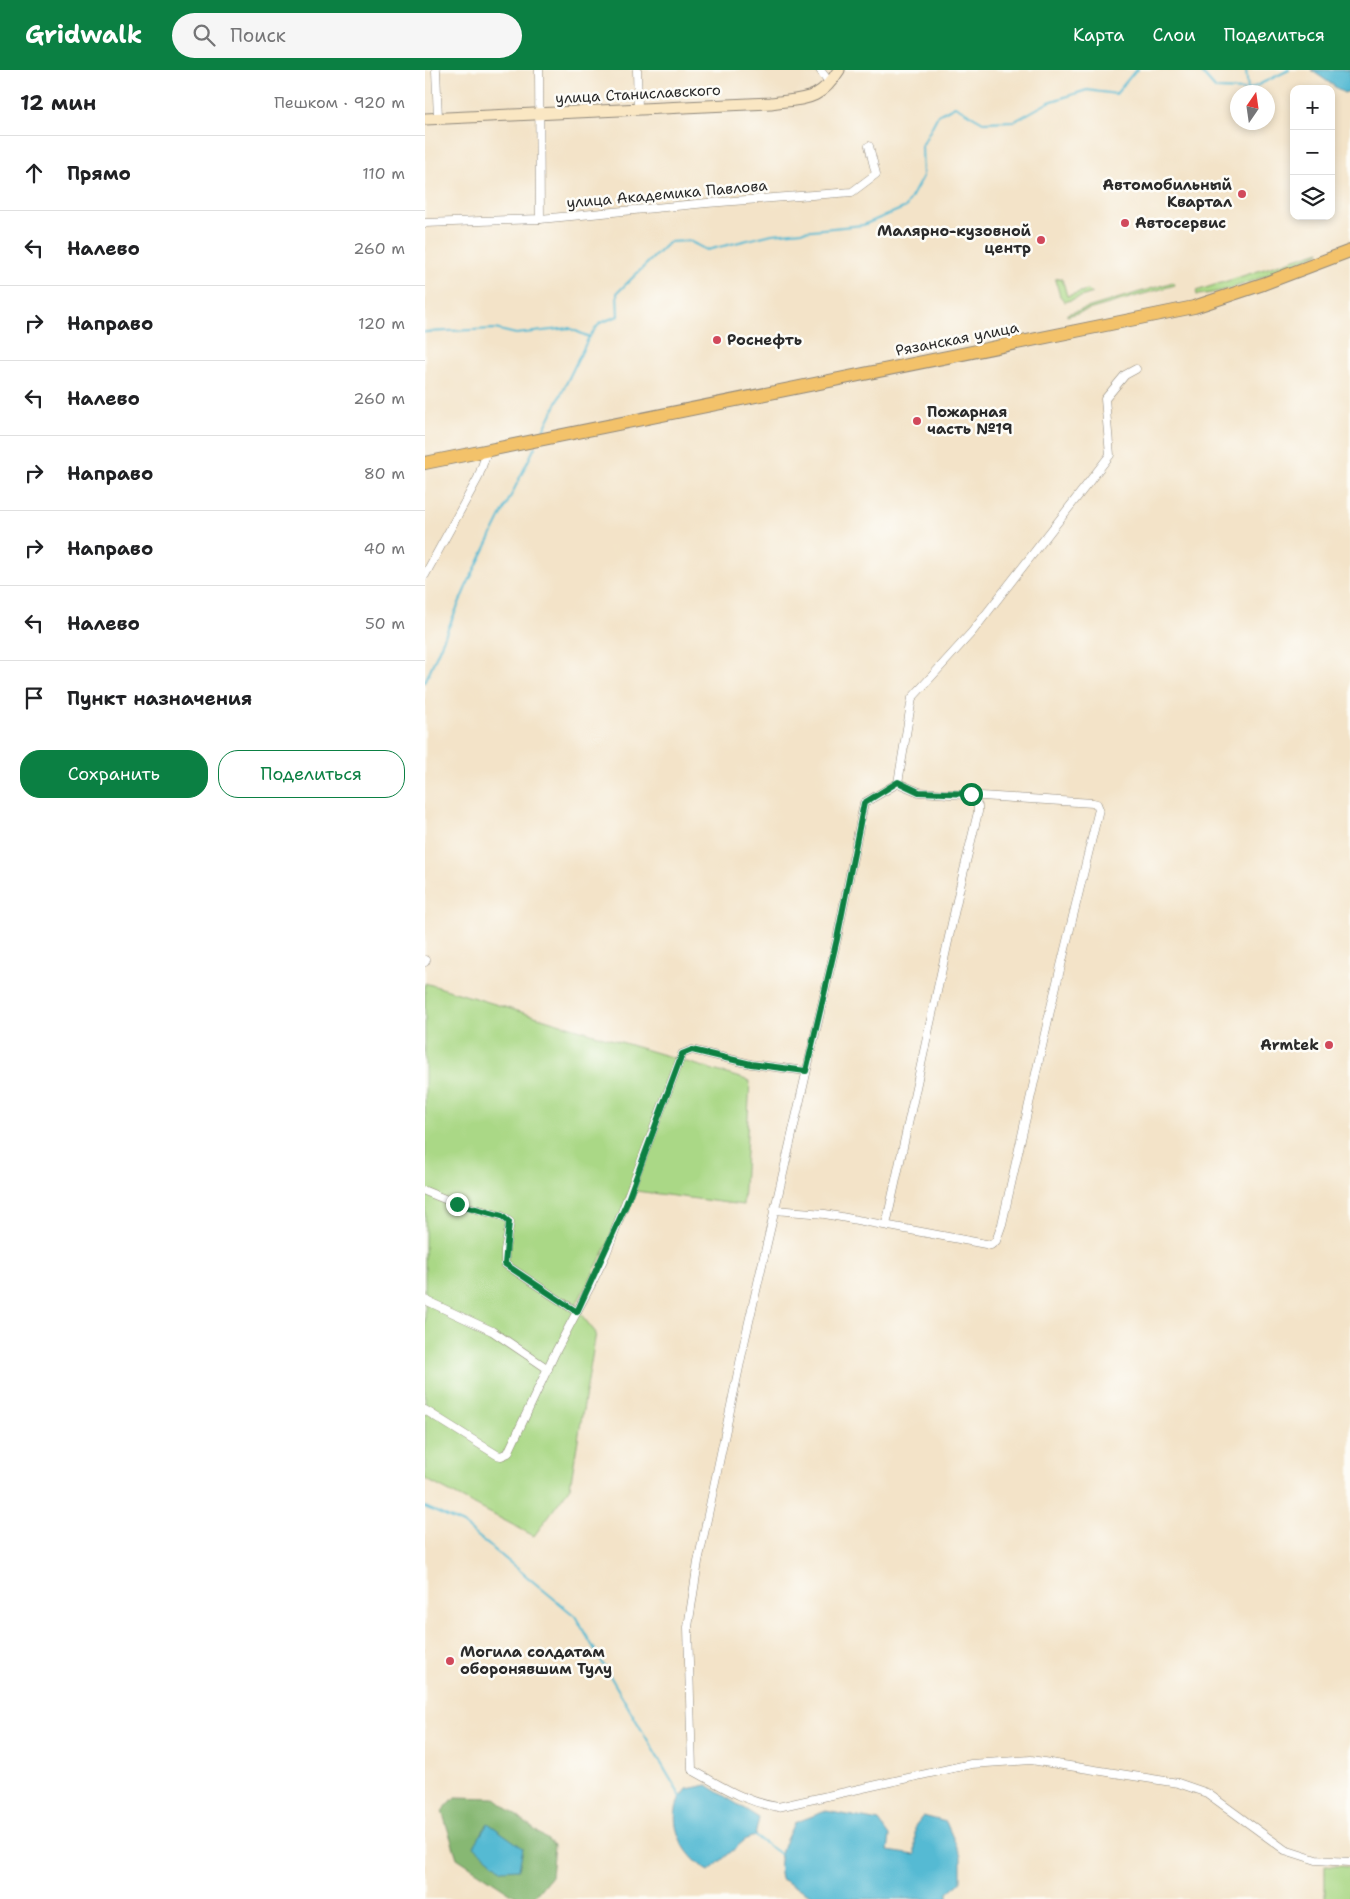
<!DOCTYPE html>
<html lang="ru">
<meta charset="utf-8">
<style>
:root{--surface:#fff;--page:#f6f6f6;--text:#202124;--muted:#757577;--line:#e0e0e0;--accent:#0b8043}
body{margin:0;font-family:"Shantell Sans",sans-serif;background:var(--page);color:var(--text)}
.controls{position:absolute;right:15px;top:15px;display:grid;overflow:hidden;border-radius:10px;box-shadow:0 2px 8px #0003}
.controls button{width:45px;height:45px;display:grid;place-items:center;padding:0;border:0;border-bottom:1px solid var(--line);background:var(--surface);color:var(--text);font:25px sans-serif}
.compass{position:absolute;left:805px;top:15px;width:45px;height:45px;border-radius:50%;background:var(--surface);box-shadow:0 2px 8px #0003;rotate:13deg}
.stop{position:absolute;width:15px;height:15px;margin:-11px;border:4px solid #0b8043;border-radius:50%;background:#fff}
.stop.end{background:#0b8043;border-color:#fff;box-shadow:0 1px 5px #0008}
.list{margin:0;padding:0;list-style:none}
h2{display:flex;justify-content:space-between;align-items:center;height:65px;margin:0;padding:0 20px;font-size:21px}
h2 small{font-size:16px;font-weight:400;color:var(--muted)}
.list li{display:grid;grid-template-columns:32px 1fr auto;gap:15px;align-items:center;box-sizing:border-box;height:75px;padding:0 20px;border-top:1px solid var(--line)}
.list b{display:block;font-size:19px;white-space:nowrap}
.list em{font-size:16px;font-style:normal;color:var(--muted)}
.actions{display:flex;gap:10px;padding:15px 20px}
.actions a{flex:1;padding:11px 0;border:1px solid var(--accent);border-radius:20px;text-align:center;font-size:18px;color:var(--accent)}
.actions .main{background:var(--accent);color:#fff}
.icon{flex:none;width:28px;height:28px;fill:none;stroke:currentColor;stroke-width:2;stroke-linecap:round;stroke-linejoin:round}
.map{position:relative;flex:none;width:925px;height:1829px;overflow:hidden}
header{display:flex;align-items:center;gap:30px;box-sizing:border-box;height:70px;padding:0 25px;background:var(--accent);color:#fff}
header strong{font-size:24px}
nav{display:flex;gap:28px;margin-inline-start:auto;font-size:18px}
.search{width:350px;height:45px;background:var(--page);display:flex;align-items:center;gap:12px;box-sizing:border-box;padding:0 18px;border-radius:28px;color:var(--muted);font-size:19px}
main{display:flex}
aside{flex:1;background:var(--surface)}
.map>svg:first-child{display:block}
.green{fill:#aad886;stroke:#6a8258}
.forest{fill:#87b873;stroke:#59724f}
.water{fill:#54bad3;stroke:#40727f}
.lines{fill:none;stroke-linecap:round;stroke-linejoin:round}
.stream{stroke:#54bad3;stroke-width:2}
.street-casing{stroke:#8f877a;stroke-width:9}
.secondary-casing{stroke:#8f877a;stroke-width:13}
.primary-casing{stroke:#8f877a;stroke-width:14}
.street{stroke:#fff;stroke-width:8}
.secondary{stroke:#fae7c3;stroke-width:11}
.primary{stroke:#f3c26a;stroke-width:12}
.route{stroke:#0b8043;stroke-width:6}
.poi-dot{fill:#d1495b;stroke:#fdfcf7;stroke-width:2}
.labels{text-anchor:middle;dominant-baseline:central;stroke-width:5;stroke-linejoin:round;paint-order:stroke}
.street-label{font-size:15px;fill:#2b2b2b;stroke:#fdfcf7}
.poi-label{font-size:15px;font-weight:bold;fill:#2b2b2b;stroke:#fdfcf7;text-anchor:start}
</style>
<header>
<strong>Gridwalk</strong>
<div class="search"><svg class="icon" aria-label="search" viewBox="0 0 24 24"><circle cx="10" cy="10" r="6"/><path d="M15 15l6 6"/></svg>Поиск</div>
<nav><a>Карта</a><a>Слои</a><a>Поделиться</a></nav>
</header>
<main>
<aside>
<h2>12 мин<small>Пешком · 920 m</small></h2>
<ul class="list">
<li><svg class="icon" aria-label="ahead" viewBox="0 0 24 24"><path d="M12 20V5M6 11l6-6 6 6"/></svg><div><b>Прямо</b></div><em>110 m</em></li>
<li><svg class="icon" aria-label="left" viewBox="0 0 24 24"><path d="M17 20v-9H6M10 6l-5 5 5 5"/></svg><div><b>Налево</b></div><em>260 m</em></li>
<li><svg class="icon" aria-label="right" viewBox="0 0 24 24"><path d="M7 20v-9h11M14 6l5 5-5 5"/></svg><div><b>Направо</b></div><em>120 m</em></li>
<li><svg class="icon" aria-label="left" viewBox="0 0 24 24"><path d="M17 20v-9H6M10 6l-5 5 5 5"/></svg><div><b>Налево</b></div><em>260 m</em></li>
<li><svg class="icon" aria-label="right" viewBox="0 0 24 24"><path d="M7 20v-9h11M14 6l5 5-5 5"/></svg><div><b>Направо</b></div><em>80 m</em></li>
<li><svg class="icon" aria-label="right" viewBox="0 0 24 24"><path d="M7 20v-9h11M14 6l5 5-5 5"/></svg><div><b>Направо</b></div><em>40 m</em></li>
<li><svg class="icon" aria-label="left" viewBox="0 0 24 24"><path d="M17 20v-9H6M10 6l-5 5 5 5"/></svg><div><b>Налево</b></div><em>50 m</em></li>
<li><svg class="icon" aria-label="arrive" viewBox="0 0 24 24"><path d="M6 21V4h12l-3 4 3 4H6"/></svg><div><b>Пункт назначения</b></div></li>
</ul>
<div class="actions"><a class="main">Сохранить</a><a>Поделиться</a></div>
</aside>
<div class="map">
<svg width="925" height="1829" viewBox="0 0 925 1829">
<rect width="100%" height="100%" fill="#fdfcf7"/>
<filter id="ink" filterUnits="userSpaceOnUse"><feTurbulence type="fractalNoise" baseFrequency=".02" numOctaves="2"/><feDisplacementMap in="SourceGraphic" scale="10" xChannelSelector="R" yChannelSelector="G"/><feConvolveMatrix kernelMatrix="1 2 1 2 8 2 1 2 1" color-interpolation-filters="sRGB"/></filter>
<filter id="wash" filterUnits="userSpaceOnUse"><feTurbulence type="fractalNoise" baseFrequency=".0096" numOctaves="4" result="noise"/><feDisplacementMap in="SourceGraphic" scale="20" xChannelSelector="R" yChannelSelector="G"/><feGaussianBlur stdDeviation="1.12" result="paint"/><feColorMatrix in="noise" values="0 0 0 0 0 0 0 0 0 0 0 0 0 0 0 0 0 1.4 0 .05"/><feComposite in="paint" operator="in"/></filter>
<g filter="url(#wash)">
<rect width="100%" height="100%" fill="#f3e3c8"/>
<g class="green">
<path d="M895,181L894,183C858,198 811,222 772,225L771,221Z"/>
<polygon points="637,208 642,226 662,220 668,223 640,232 635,226 630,209"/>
<polygon points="748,212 750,215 642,246 642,244"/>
<polygon points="0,913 325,1011 318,1135 211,1121 150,1237 171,1263 145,1417 109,1466 0,1409"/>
<polygon points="900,1795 925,1797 925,1829 900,1829"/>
</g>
<polygon class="forest" points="30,1727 69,1728 129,1775 126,1806 110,1826 93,1828 32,1788 17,1741"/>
<g class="water">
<polygon points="886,0 925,0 925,21 919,23"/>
<path d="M282,1715L334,1748L330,1766L321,1769L284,1801C262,1789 243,1759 253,1732C255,1728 259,1723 262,1719Z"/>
<path d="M401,1741L454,1751L465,1766L463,1781L490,1785V1756L498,1746L521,1752L536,1786V1812L523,1823V1829H393L356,1809C351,1787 360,1772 369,1753Z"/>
<polygon points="63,1753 98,1778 94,1799 77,1800 49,1776"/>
</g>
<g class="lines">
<g class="stream">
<polyline points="762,0 776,2 791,19 823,20 864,0"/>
<polyline points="821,0 823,20"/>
<polyline points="0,262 70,259 91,264 144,258 164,267 175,253 193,246 192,223 244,172 264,171 282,180 347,164 438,155 481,137 498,106 497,76 513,45 530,36 558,52 590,51 624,32 662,20 691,24 710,1 713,0"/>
<polyline points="117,363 164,267"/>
<polyline points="0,612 41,517 110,377"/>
<polyline points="0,1437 38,1454 150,1546 257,1729"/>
<polyline points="328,1765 355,1784"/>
</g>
</g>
</g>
<g filter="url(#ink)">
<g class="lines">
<defs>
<g id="street">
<polyline points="11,0 13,48"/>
<polyline points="114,0 115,149"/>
<polyline points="212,0 213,39"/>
<polyline points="395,0 405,13"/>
<polyline points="0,153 115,149 282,133 427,122 451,104 444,76"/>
<path d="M711,299L700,305L680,329L685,385L547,562L487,628L473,713L439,733L412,869L320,1269L273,1492L263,1557L267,1700C297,1716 319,1732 353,1737L546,1694L606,1690L753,1713L782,1723L860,1780L891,1790L925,1792"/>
<polyline points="0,505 53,408 63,379"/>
<polyline points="0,892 1,890"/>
<polyline points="0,1121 32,1134 77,1146 85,1152 80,1180 80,1194 152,1242"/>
<polyline points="349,1140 400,1144 566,1175 571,1171 577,1154 625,941 674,739 672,734 668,733 494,722 473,713"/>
<polyline points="461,1155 534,821 553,742 553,736 546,724"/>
<polyline points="0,1230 67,1261 123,1299"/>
<polyline points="0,1340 72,1385 76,1386 83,1383 129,1285 165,1217 181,1184 257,984 267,980 326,994 381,1001"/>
</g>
<path id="secondary" d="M0,49L346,33C380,28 394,32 414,0"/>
<polyline id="primary" points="0,393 769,237 838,214 925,181"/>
</defs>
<use href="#street" class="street-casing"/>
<use href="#secondary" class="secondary-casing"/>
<use href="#primary" class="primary-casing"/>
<use href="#street" class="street"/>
<use href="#secondary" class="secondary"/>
<use href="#primary" class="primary"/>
</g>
</g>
<g class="lines" filter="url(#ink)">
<polyline class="route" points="32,1134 77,1146 84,1152 80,1194 152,1242 201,1135 257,984 267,980 326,994 381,1001 412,869 439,733 473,712 494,722 546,724"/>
</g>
<g class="poi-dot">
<circle cx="817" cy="124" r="5"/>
<circle cx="700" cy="153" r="5"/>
<circle cx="616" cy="170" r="5"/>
<circle cx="292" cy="270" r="5"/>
<circle cx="492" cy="351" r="5"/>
<circle cx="904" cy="975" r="5"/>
<circle cx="25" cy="1591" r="5"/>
</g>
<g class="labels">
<g class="street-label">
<text transform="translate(213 24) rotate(-3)">улица Станиславского</text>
<text transform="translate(242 124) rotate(-5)">улица Академика Павлова</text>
<text transform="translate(532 269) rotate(-11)">Рязанская улица</text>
</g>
<g class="poi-label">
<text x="807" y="115" text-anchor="end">Автомобильный<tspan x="807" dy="17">Квартал</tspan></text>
<text x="710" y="153">Автосервис</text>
<text x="606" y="161" text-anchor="end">Малярно-кузовной<tspan x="606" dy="17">центр</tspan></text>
<text x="302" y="270">Роснефть</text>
<text x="502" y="342">Пожарная<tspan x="502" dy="17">часть №19</tspan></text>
<text x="894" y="975" text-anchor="end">Armtek</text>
<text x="35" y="1582">Могила солдатам<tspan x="35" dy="17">оборонявшим Тулу</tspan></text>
</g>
</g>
</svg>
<div class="controls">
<button>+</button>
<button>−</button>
<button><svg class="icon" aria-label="layers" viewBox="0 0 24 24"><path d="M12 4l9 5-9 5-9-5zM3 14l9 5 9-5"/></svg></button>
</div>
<svg class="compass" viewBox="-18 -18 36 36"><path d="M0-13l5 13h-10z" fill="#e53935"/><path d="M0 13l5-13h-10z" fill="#757577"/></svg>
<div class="stop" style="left:546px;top:724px"></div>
<div class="stop end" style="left:32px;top:1134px"></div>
</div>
</main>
